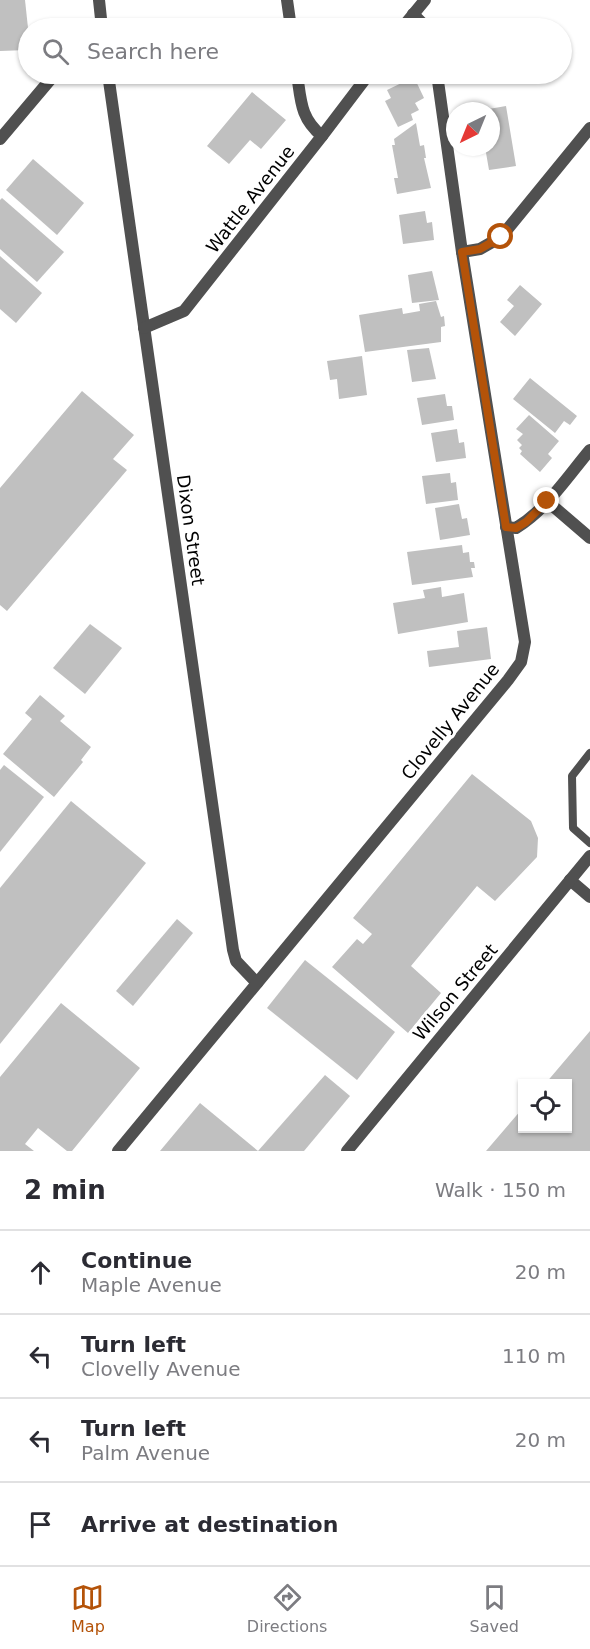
<!DOCTYPE html>
<meta charset="utf-8">
<style>
:root{--surface:#fff;--page:#f2f2f3;--text:#2b2b33;--muted:#7c7c81;--line:#e1e1e2;--accent:#b45309}
body{margin:0;font-family:"DejaVu Sans",sans-serif;background:var(--page);color:var(--text)}
.controls{position:absolute;right:18px;bottom:18px;display:grid;overflow:hidden;border-radius:0px;box-shadow:0 2px 4px #0004}
.controls button{width:54px;height:54px;display:grid;place-items:center;padding:0;border:0;border-bottom:2px solid var(--line);background:var(--surface);color:var(--text);font:30px sans-serif}
.compass{position:absolute;left:446px;top:102px;width:54px;height:54px;border-radius:50%;background:var(--surface);box-shadow:0 2px 4px #0004;rotate:223deg}
.stop{position:absolute;width:18px;height:18px;margin:-14px;border:4px solid #b45309;border-radius:50%;background:#fff}
.stop.end{background:#b45309;border-color:#fff;box-shadow:0 2px 6px #0008}
.list{margin:0;padding:0;list-style:none}
h2{display:flex;justify-content:space-between;align-items:center;height:78px;margin:0;padding:0 24px;font-size:26px}
h2 small{font-size:20px;font-weight:400;color:var(--muted)}
.list li{display:grid;grid-template-columns:39px 1fr auto;gap:18px;align-items:center;box-sizing:border-box;height:84px;padding:0 24px;border-top:2px solid var(--line)}
.list b{display:block;font-size:22px;white-space:nowrap}
.list p{margin:0;font-size:20px;white-space:nowrap;color:var(--muted)}
.list em{font-size:20px;font-style:normal;color:var(--muted)}
.icon{flex:none;width:33px;height:33px;fill:none;stroke:currentColor;stroke-width:2;stroke-linecap:round;stroke-linejoin:round}
.map{position:relative;flex:none;width:590px;height:1151px;overflow:hidden}
.search{position:absolute;background:var(--surface);box-shadow:0 2px 4px #0004;left:18px;right:18px;top:18px;height:66px;display:flex;align-items:center;gap:15px;box-sizing:border-box;padding:0 21px;border-radius:33px;color:var(--muted);font-size:22px}
.sheet{height:414px;background:var(--surface)}
nav{display:flex;justify-content:space-around;align-items:center;box-sizing:border-box;height:84px;border-top:2px solid var(--line);background:var(--surface);font-size:16px;color:var(--muted)}
nav a{display:grid;justify-items:center;gap:3px}
nav .on{color:var(--accent)}
.map>svg:first-child{display:block}
.building{fill:#c0c0c0}
.lines{fill:none;stroke-linecap:round;stroke-linejoin:round}
.service{stroke:#505050;stroke-width:8}
.minor{stroke:#505050;stroke-width:12}
.route{stroke:#b45309;stroke-width:8}
.labels{text-anchor:middle;dominant-baseline:central;stroke-width:6;stroke-linejoin:round;paint-order:stroke}
.street-label{font-size:18px;fill:#000;stroke:#fff}
</style>
<div class="map">
<svg width="590" height="1151" viewBox="0 0 590 1151">
<rect width="100%" height="100%" fill="#fff"/>
<g class="building">
<polygon points="0,0 25,0 28,28 28,50 0,51"/>
<polygon points="414,77 424,98 415,103 419,110 411,114 413,120 398,127 385,101 391,98 387,90"/>
<polygon points="252,92 286,120 261,149 250,140 229,164 207,146"/>
<polygon points="506,106 516,166 489,170 485,147 491,147 491,111 483,110"/>
<polygon points="416,123 420,146 424,145 426,158 424,158 431,188 397,194 394,178 398,178 392,145 395,145 394,139"/>
<polygon points="33,159 84,203 57,235 6,190"/>
<polygon points="2,198 64,252 37,282 0,249 0,200"/>
<polygon points="425,211 427,223 432,222 434,240 403,244 399,215"/>
<polygon points="0,256 42,293 16,323 0,309"/>
<polygon points="432,271 439,300 412,303 408,275"/>
<polygon points="520,285 542,304 515,336 500,322 514,306 507,300"/>
<polygon points="436,301 441,317 444,316 445,326 441,327 441,342 365,352 359,315 402,308 403,314 420,311 419,304"/>
<polygon points="429,348 436,379 412,382 407,350"/>
<polygon points="362,356 367,395 339,399 337,379 330,380 327,361"/>
<polygon points="530,378 577,416 570,425 564,421 555,433 513,399"/>
<polygon points="82,391 134,435 113,459 127,470 7,611 0,605 0,488"/>
<polygon points="445,394 447,406 452,406 454,420 422,425 417,398"/>
<polygon points="529,415 559,441 548,454 552,458 540,472 520,454 522,451 519,448 522,445 517,440 523,434 516,429"/>
<polygon points="457,429 459,443 464,442 466,458 436,462 431,433"/>
<polygon points="450,473 451,483 456,482 458,500 426,504 422,476"/>
<polygon points="459,504 462,519 467,518 470,535 440,540 435,508"/>
<polygon points="462,545 463,553 469,552 470,562 474,562 475,568 471,568 473,577 412,585 407,552"/>
<polygon points="441,587 442,597 464,593 468,622 398,634 393,603 425,598 423,590"/>
<polygon points="90,624 122,648 85,694 53,668"/>
<polygon points="487,627 491,659 429,667 427,651 459,647 457,631"/>
<polygon points="40,695 65,716 60,721 91,747 81,760 83,762 54,797 3,754 32,719 25,713"/>
<polygon points="4,765 44,797 0,852 0,770"/>
<polygon points="472,774 531,821 538,838 537,857 495,901 477,886 411,966 441,993 408,1033 332,967 357,939 363,944 372,934 353,918"/>
<polygon points="71,801 146,863 0,1044 0,888"/>
<polygon points="177,919 193,933 133,1006 116,991"/>
<polygon points="305,960 395,1032 357,1080 267,1008"/>
<polygon points="61,1003 140,1068 72,1151 67,1151 38,1128 25,1144 34,1151 0,1151 0,1077"/>
<polygon points="590,1031 590,1151 486,1151 522,1109 522,1128 568,1128 568,1084 545,1084"/>
<polygon points="325,1075 350,1096 304,1151 258,1151"/>
<polygon points="200,1103 258,1151 160,1151"/>
</g>
<g class="lines">
<polyline class="service" points="590,753 572,776 573,828 590,843"/>
<g class="minor">
<polyline points="99,0 102,28"/>
<polyline points="287,0 291,28"/>
<polyline points="413,14 427,28"/>
<polyline points="402,28 425,0"/>
<polyline points="108,74 233,950 236,961 257,983"/>
<path d="M297,74C301,100 300,118 322,136"/>
<polyline points="0,139 55,74"/>
<polyline points="462,252 480,249 501,237 590,128"/>
<polyline points="144,328 184,311 322,136 369,74"/>
<polyline points="547,501 590,538"/>
<path d="M506,527L516,528C546,510 568,476 590,450"/>
<polyline points="570,880 590,897"/>
<polyline points="118,1151 508,680 521,662 525,642 462,252 437,74"/>
<polyline points="347,1151 590,856"/>
</g>
</g>
<g class="lines">
<polyline class="route" points="501,237 480,249 462,252 506,527 516,528 526,522 547,501"/>
</g>
<g class="labels">
<g class="street-label">
<text transform="translate(250 199) rotate(-52)">Wattle Avenue</text>
<text transform="translate(191 530) rotate(82)">Dixon Street</text>
<text transform="translate(450 721) rotate(-51)">Clovelly Avenue</text>
<text transform="translate(455 992) rotate(-50)">Wilson Street</text>
</g>
</g>
</svg>
<div class="controls">
<button><svg class="icon" aria-label="locate" viewBox="0 0 24 24"><circle cx="12" cy="12" r="6"/><path d="M12 2v4M12 18v4M2 12h4M18 12h4"/></svg></button>
</div>
<svg class="compass" viewBox="-18 -18 36 36"><path d="M0-13l5 13h-10z" fill="#e53935"/><path d="M0 13l5-13h-10z" fill="#7c7c81"/></svg>
<div class="stop" style="left:501px;top:237px"></div>
<div class="stop end" style="left:547px;top:501px"></div>
<div class="search"><svg class="icon" aria-label="search" viewBox="0 0 24 24"><circle cx="10" cy="10" r="6"/><path d="M15 15l6 6"/></svg>Search here</div>
</div>
<section class="sheet">
<h2>2 min<small>Walk · 150 m</small></h2>
<ul class="list">
<li><svg class="icon" aria-label="ahead" viewBox="0 0 24 24"><path d="M12 20V5M6 11l6-6 6 6"/></svg><div><b>Continue</b><p>Maple Avenue</p></div><em>20 m</em></li>
<li><svg class="icon" aria-label="left" viewBox="0 0 24 24"><path d="M17 20v-9H6M10 6l-5 5 5 5"/></svg><div><b>Turn left</b><p>Clovelly Avenue</p></div><em>110 m</em></li>
<li><svg class="icon" aria-label="left" viewBox="0 0 24 24"><path d="M17 20v-9H6M10 6l-5 5 5 5"/></svg><div><b>Turn left</b><p>Palm Avenue</p></div><em>20 m</em></li>
<li><svg class="icon" aria-label="arrive" viewBox="0 0 24 24"><path d="M6 21V4h12l-3 4 3 4H6"/></svg><div><b>Arrive at destination</b></div></li>
</ul>
</section>
<nav>
<a class="on"><svg class="icon" aria-label="map" viewBox="0 0 24 24"><path d="M3 6l6-2 6 2 6-2v14l-6 2-6-2-6 2zM9 4v14M15 6v14"/></svg>Map</a>
<a><svg class="icon" aria-label="directions" viewBox="0 0 24 24"><path d="M12 3l9 9-9 9-9-9zM9 14v-3h6M13 9l2 2-2 2"/></svg>Directions</a>
<a><svg class="icon" aria-label="saved" viewBox="0 0 24 24"><path d="M7 4h10v16l-5-4-5 4z"/></svg>Saved</a>
</nav>
